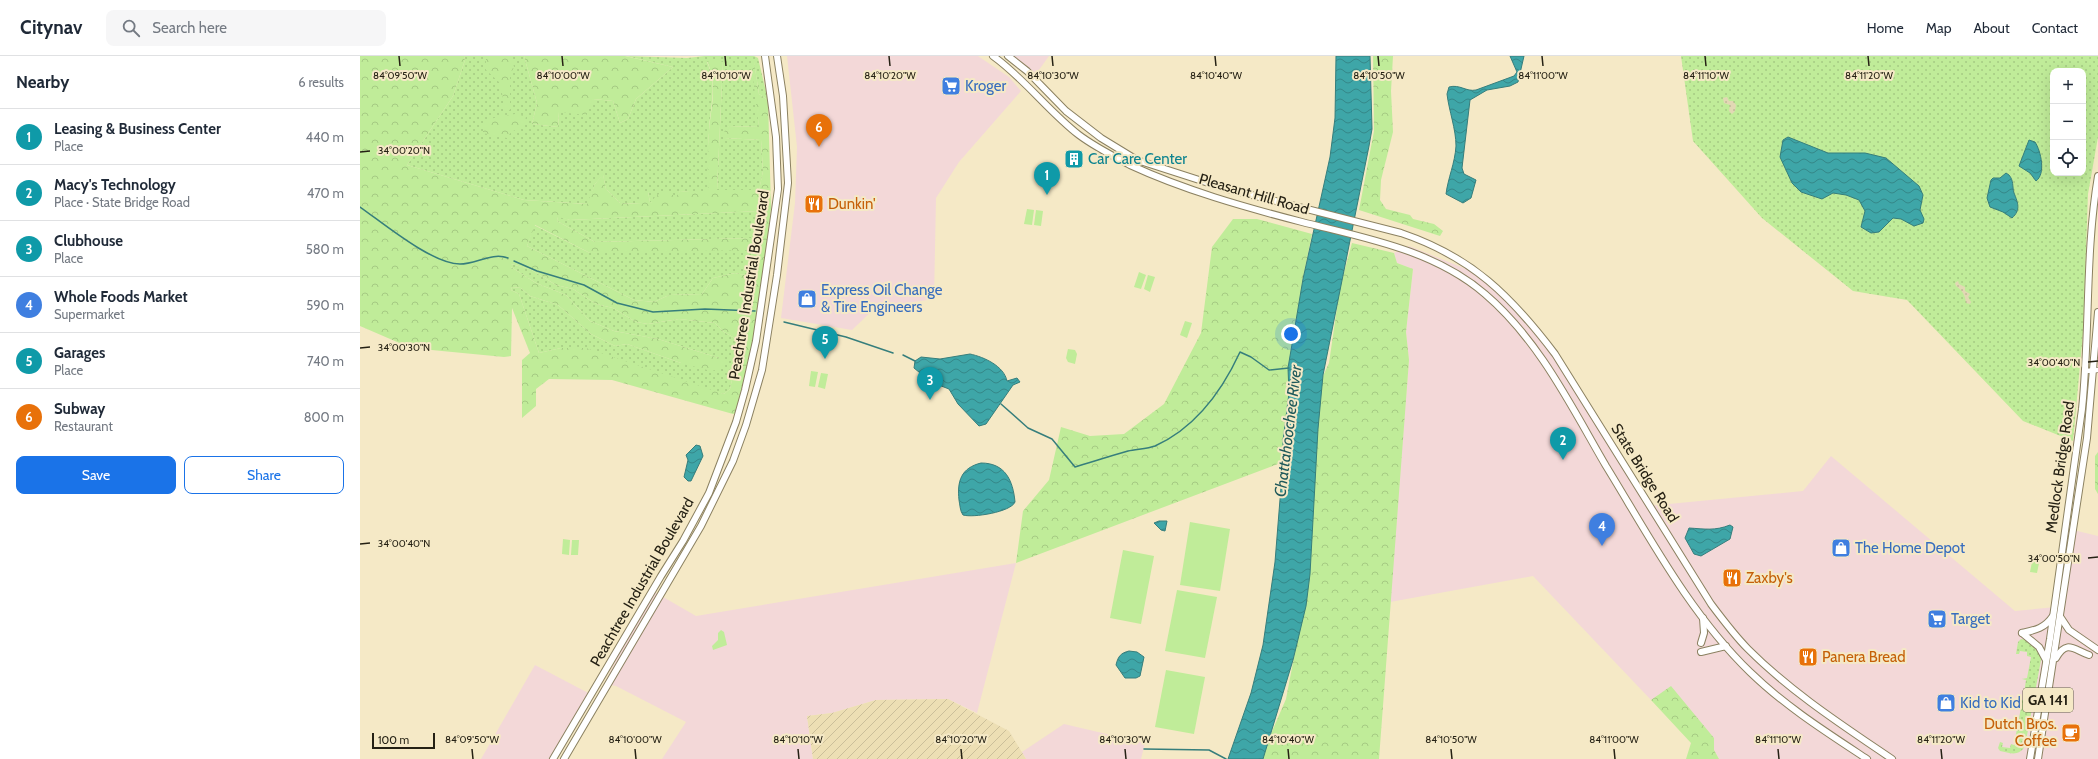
<!DOCTYPE html>
<meta charset="utf-8">
<style>
:root{--surface:#fff;--page:#f6f6f7;--text:#1f2937;--muted:#747a83;--line:#e0e1e3;--accent:#1a73e8}
body{margin:0;font-family:Cabin,sans-serif;background:var(--page);color:var(--text)}
.controls{position:absolute;right:12px;top:12px;display:grid;overflow:hidden;border-radius:8px;box-shadow:0 4px 16px #0002}
.controls button{width:36px;height:36px;display:grid;place-items:center;padding:0;border:0;border-bottom:1px solid var(--line);background:var(--surface);color:var(--text);font:20px sans-serif}
.scale{position:absolute;left:12px;bottom:10px;width:63px;box-sizing:border-box;padding-left:4px;border:2px solid #252114;border-top:0;font-size:11px;line-height:14px;white-space:nowrap;color:#252114;-webkit-text-stroke:3px #f5e9c6;paint-order:stroke}
.you{position:absolute;left:931px;top:278px;width:14px;height:14px;margin:-10px;border:3px solid #fff;border-radius:50%;background:#1a73e8;box-shadow:0 0 0 6px #1a73e833}
.badge{display:grid;place-items:center;width:26px;height:26px;border-radius:50%;background:var(--accent);color:#fff;font-size:13px;font-weight:700}
.pin{position:absolute;translate:-50% -33px;filter:drop-shadow(0 1px 2px #0008)}
.pin::after{content:'';position:absolute;top:21px;width:14px;height:12px;background:inherit;clip-path:polygon(0 0,100% 0,50% 100%)}
.list{margin:0;padding:0;list-style:none}
h2{display:flex;justify-content:space-between;align-items:center;height:52px;margin:0;padding:0 16px;font-size:17px}
h2 small{font-size:13px;font-weight:400;color:var(--muted)}
.list li{display:grid;grid-template-columns:26px 1fr auto;gap:12px;align-items:center;box-sizing:border-box;height:56px;padding:0 16px;border-top:1px solid var(--line)}
.list b{display:block;font-size:15px;white-space:nowrap}
.list p{margin:0;font-size:13px;white-space:nowrap;color:var(--muted)}
.list em{font-size:13px;font-style:normal;color:var(--muted)}
.actions{display:flex;gap:8px;padding:12px 16px}
.actions a{flex:1;padding:9px 0;border:1px solid var(--accent);border-radius:8px;text-align:center;font-size:14px;color:var(--accent)}
.actions .main{background:var(--accent);color:#fff}
.icon{flex:none;width:22px;height:22px;fill:none;stroke:currentColor;stroke-width:2;stroke-linecap:round;stroke-linejoin:round}
.map{position:relative;flex:none;width:1738px;height:703px;overflow:hidden}
header{display:flex;align-items:center;gap:24px;box-sizing:border-box;height:56px;padding:0 20px;background:var(--surface);border-bottom:1px solid var(--line)}
header strong{font-size:19px}
nav{display:flex;gap:22px;margin-inline-start:auto;font-size:14px}
.search{width:280px;height:36px;background:var(--page);display:flex;align-items:center;gap:10px;box-sizing:border-box;padding:0 14px;border-radius:8px;color:var(--muted);font-size:15px}
main{display:flex}
aside{flex:1;background:var(--surface)}
.map>svg:first-child{display:block}
.commercial{fill:#f3d8d8}
.industrial{fill:url(#industrial-furrows)}
.grass{fill:url(#grass-dots);fill-rule:evenodd}
.forest{fill:url(#forest-crowns);fill-rule:evenodd}
.sand{fill:url(#sand-dots)}
.park{fill:#c0ec99}
.water{fill:url(#water-waves);stroke:#367e7c}
.lines{fill:none;stroke-linecap:round;stroke-linejoin:round}
.stream{stroke:#367e7c;stroke-width:1.5}
.secondary-casing{stroke:#8b8161;stroke-width:6}
.highway-casing{stroke:#8b8161;stroke-width:8}
.secondary{stroke:#fff;stroke-width:4.5}
.highway{stroke:#fff;stroke-width:6}
.ticks{fill:none;stroke:#252114;stroke-width:1.5}
.labels{text-anchor:middle;dominant-baseline:central;stroke-width:4;stroke-linejoin:round;paint-order:stroke}
.shield{fill:#f5e9c6;stroke:#635d49;stroke-width:1}
.shield-label{font-size:14px;font-weight:bold;fill:#252114}
.shop-label{font-size:15px;fill:#366cbe;stroke:#f5e9c6;text-anchor:start}
.culture-label{font-size:15px;fill:#0d838f;stroke:#f5e9c6;text-anchor:start}
.street-label{font-size:15px;fill:#252114;stroke:#f5e9c6}
.food-label{font-size:15px;fill:#c56008;stroke:#f5e9c6;text-anchor:start}
.water-label{font-size:16px;font-style:italic;fill:#205a5b;stroke:#f5e9c6}
.ticks-label{font-size:10px;text-anchor:middle;fill:#252114;stroke:#f5e9c6;stroke-width:4;stroke-linejoin:round;paint-order:stroke}
</style>
<header>
<strong>Citynav</strong>
<div class="search"><svg class="icon" aria-label="search" viewBox="0 0 24 24"><circle cx="10" cy="10" r="6"/><path d="M15 15l6 6"/></svg>Search here</div>
<nav><a>Home</a><a>Map</a><a>About</a><a>Contact</a></nav>
</header>
<main>
<aside>
<h2>Nearby<small>6 results</small></h2>
<ul class="list">
<li><span class="badge" style="background:#0f9aa8">1</span><div><b>Leasing &amp; Business Center</b><p>Place</p></div><em>440 m</em></li>
<li><span class="badge" style="background:#0f9aa8">2</span><div><b>Macy's Technology</b><p>Place · State Bridge Road</p></div><em>470 m</em></li>
<li><span class="badge" style="background:#0f9aa8">3</span><div><b>Clubhouse</b><p>Place</p></div><em>580 m</em></li>
<li><span class="badge" style="background:#3f7fe0">4</span><div><b>Whole Foods Market</b><p>Supermarket</p></div><em>590 m</em></li>
<li><span class="badge" style="background:#0f9aa8">5</span><div><b>Garages</b><p>Place</p></div><em>740 m</em></li>
<li><span class="badge" style="background:#e8710a">6</span><div><b>Subway</b><p>Restaurant</p></div><em>800 m</em></li>
</ul>
<div class="actions"><a class="main">Save</a><a>Share</a></div>
</aside>
<div class="map">
<svg width="1738" height="703" viewBox="0 0 1738 703">
<defs>
<pattern id="industrial-furrows" width="10" height="10" patternUnits="userSpaceOnUse"><rect width="10" height="10" fill="#eddfb4"/><path d="M-1 1l2-2M0 10L10 0M9 11l2-2" fill="none" stroke="#cbbf9a"/></pattern>
<pattern id="grass-dots" width="8" height="8" patternUnits="userSpaceOnUse"><rect width="8" height="8" fill="#c0ec99"/><path d="M2 2h.1M6 6h.1" fill="none" stroke="#a5ca83" stroke-width="1.8" stroke-linecap="round"/></pattern>
<pattern id="forest-crowns" width="20" height="18" patternUnits="userSpaceOnUse"><rect width="20" height="18" fill="#c0ec99"/><path d="M2 6a3 3 0 1 1 6 0M12 15a3 3 0 1 1 6 0" fill="none" stroke="#a5ca83"/></pattern>
<pattern id="sand-dots" width="8" height="8" patternUnits="userSpaceOnUse"><rect width="8" height="8" fill="#e2d8b4"/><path d="M2 2h.1M6 6h.1" fill="none" stroke="#c2b99a" stroke-width="1.8" stroke-linecap="round"/></pattern>
<pattern id="water-waves" width="16" height="10" patternUnits="userSpaceOnUse"><rect width="16" height="10" fill="#3ea6a8"/><path d="M0 5q4-4 8 0t8 0" fill="none" stroke="#348788"/></pattern>
</defs>
<rect width="100%" height="100%" fill="#f5e9c6"/>
<g class="commercial">
<polygon points="427,0 618,0 649,21 661,35 599,106 576,142 574,243 515,252 492,274 421,262 435,147 437,91"/>
<polygon points="653,0 689,0 676,18"/>
<polygon points="1049,190 1121,219 1171,267 1288,450 1443,435 1471,400 1655,555 1696,551 1705,472 1738,480 1738,703 1359,703 1354,694 1353,682 1311,631 1291,644 1173,520 1030,546 1049,304 1046,276 1053,213 1037,207 1034,197"/>
<polygon points="656,507 617,657 588,643 516,644 472,657 447,660 453,703 302,703 326,666 256,630 244,628 291,534 336,560"/>
<polygon points="175,609 234,640 197,703 121,703"/>
<polygon points="704,668 785,687 781,703 666,703 662,696"/>
</g>
<polygon class="industrial" points="588,643 649,675 666,703 453,703 447,660 472,657 516,644"/>
<g class="grass">
<path d="M104,0H164L177,47L172,68L198,71L199,56L233,43L253,45L260,67L268,63L276,43L313,11L266,0L327,2L345,0H394L398,2L408,44L399,38L394,6L399,71L369,70L365,82L401,84L403,115L399,135L357,134L363,5L347,6C358,30 350,50 349,76C347,96 349,117 348,138L320,135L317,141L295,148L290,146L288,136L281,148L260,147L246,133L243,119L235,128L228,148L164,144L47,109L93,40L105,4Z"/>
<path d="M1321,0H1738V81L1728,138L1723,277L1713,385L1663,365L1547,244L1493,235L1402,162L1333,85ZM1693,15H1723V117H1693Z"/>
<polygon points="400,155 394,221 375,217 353,222 342,238 309,239 294,246 274,244 167,190 174,169 230,197 393,182 235,186 197,165 198,160 210,164"/>
<polygon points="151,208 170,213 196,229 213,233 236,248 253,252 276,266 288,268 319,263 355,267 364,276 380,285 370,333 364,338 201,292 179,297 159,238 151,234 152,231 161,232 170,240 198,249 231,278 255,290 267,288 321,307 359,302 298,283 254,275 230,265 206,239 176,227 151,211"/>
<path d="M1661,583C1673,585 1680,592 1681,604L1665,690C1659,701 1650,697 1640,695L1638,692L1640,686L1643,687L1642,691L1650,692L1651,688L1654,689L1662,646L1658,645L1659,644H1663L1666,624L1662,623L1667,622L1671,601L1667,600V596L1660,595L1659,598H1656L1658,586Z"/>
</g>
<g class="forest">
<path d="M0,0H104L105,4L93,40L47,109L164,144L227,148L235,128L243,118L246,133L260,147L281,148L279,137L288,136L290,146L295,147L294,142L304,134L316,141L320,135L348,137C348,117 347,96 349,75C351,50 358,30 347,5H363L357,134H399L403,115L401,84L365,82L364,76L369,70L399,71L392,14L394,5L399,38L408,44L411,152L402,229L392,287L376,357L373,358L252,324L189,323L176,333V350L162,362V304L170,297L152,252L151,300L144,301L51,292L0,270ZM400,155L394,221L375,217L353,222L342,238L309,239L294,246L274,244L167,190L175,169L230,197L390,194L393,182L235,186L197,165L198,161L210,164ZM151,208L170,213L196,229L213,233L236,248L253,252L276,266L288,268L319,263L355,267L364,276L380,285L370,333L364,338L226,292H201L179,297L159,238L151,234L152,231L161,232L170,240L198,249L231,278L255,290L267,288L321,307L351,315L360,313L364,306L359,302L298,283L254,275L230,265L206,239L176,227L151,211Z"/>
<polygon points="126,0 151,0 154,11 150,19 150,54 145,53 140,27 126,14"/>
<polygon points="164,0 265,0 313,11 276,43 268,63 260,67 253,45 233,43 226,59 199,56 198,71 172,68 177,47"/>
<polygon points="1013,0 1033,0 1031,35 1033,76 1021,124 1020,144 1026,153 1050,159 1053,163 1074,168 1083,175 1080,180 999,154 1014,75"/>
<polygon points="155,58 166,60 164,70 151,76 147,82 123,77 124,64"/>
<polygon points="873,163 897,163 952,178 943,223 928,312 929,337 923,385 923,406 656,507 663,455 689,424 701,371 730,380 764,378 804,348 841,277 852,191"/>
<polygon points="992,187 1034,197 1037,207 1053,213 1046,276 1049,304 1019,703 900,703 926,643 939,575 953,342 969,307 980,231"/>
<polygon points="1738,396 1738,438 1735,433 1735,400"/>
<polygon points="1311,630 1354,682 1354,694 1359,703 1326,703 1331,687 1291,644"/>
</g>
<g class="sand">
<polygon points="1367,41 1369,45 1373,45 1376,49 1375,55 1372,58 1369,55 1370,49 1364,47 1363,42"/>
<path d="M1598,225L1599,228L1605,231V235L1610,238L1608,241L1611,246L1610,248L1606,247C1605,239 1603,235 1596,230L1595,227Z"/>
</g>
<g class="park">
<polygon points="667,153 674,154 672,169 664,168"/>
<polygon points="676,154 683,155 681,170 674,169"/>
<polygon points="779,216 786,219 781,233 774,231"/>
<polygon points="788,219 795,221 790,236 784,233"/>
<polygon points="825,265 832,267 827,282 820,279"/>
<polygon points="708,293 715,294 717,298 715,308 708,306 706,302"/>
<polygon points="451,315 458,316 455,331 449,330"/>
<polygon points="461,317 468,318 465,333 458,331"/>
<polygon points="830,466 870,473 860,535 820,529"/>
<polygon points="203,483 210,484 209,499 202,498"/>
<polygon points="212,484 219,484 218,499 211,499"/>
<polygon points="763,494 794,500 781,568 750,562"/>
<polygon points="1673,501 1680,502 1677,517 1670,516"/>
<polygon points="817,534 857,541 845,602 805,595"/>
<polygon points="361,574 364,576 367,589 353,594 352,590 358,584 358,577"/>
<polygon points="806,614 845,621 834,678 795,671"/>
</g>
<g class="water">
<polygon points="976,0 1010,0 1012,73 1009,90 963,319 958,373 950,518 946,550 933,604 903,703 868,703 891,637 903,589 915,506 923,406 923,385 929,337 928,312 943,223 970,101 975,62"/>
<path d="M1150,0H1164L1158,26L1150,30L1127,34L1110,44L1102,112L1104,118L1116,124L1111,142L1103,147L1086,138C1088,122 1095,107 1096,90C1096,73 1089,55 1087,38L1089,31C1100,28 1106,36 1116,34L1154,20L1157,16Z"/>
<polygon points="1428,81 1468,97 1505,97 1526,102 1559,130 1563,139 1560,154 1564,163 1563,167 1554,170 1541,163 1533,162 1519,176 1511,177 1501,171 1505,155 1499,144 1486,139 1473,137 1462,143 1441,136 1432,127 1420,101 1423,84"/>
<path d="M1669,84L1675,86C1681,95 1686,118 1676,125L1670,117L1659,110Z"/>
<path d="M1646,117L1649,119C1654,125 1652,130 1654,137C1658,147 1661,154 1652,162L1643,156L1630,151L1627,142L1631,124L1633,122H1640Z"/>
<path d="M610,298C624,301 644,310 647,325L657,322L660,326L653,329L626,368L619,370L598,348L589,333L571,326L554,312L555,305L561,301L580,303Z"/>
<polygon points="336,389 340,390 343,400 331,425 328,425 324,421 328,404 326,399"/>
<path d="M621,407C645,407 653,424 655,446C651,456 613,462 603,459C600,455 600,449 599,444C597,425 601,412 621,407Z"/>
<polygon points="799,465 807,465 805,475 801,474 794,467"/>
<path d="M1370,469L1373,471L1370,483L1341,500L1334,498L1325,482L1329,472C1345,473 1355,475 1370,469Z"/>
<path d="M769,595L777,596L784,601L780,620L776,622H765L756,609C758,600 761,597 769,595Z"/>
</g>
<g class="lines">
<g class="stream">
<path d="M0,151C23,167 72,208 100,208C116,208 132,196 148,202"/>
<polyline points="154,205 177,215 224,229 257,247 293,256 345,253 395,255"/>
<polyline points="424,266 486,281 533,297"/>
<polyline points="543,299 555,305"/>
<path d="M641,348L668,372L692,383L715,411C732,406 750,400 768,395C776,393 787,393 795,390C835,372 862,335 880,296L891,301L909,314L929,312"/>
<polyline points="784,693 849,694 866,703"/>
</g>
<defs>
<polyline id="secondary" points="1726,315 1738,314"/>
<g id="highway">
<path d="M633,0C665,23 688,55 719,79C735,91 753,100 770,109C824,134 884,151 942,166C1005,182 1074,194 1125,238C1179,284 1211,350 1246,410C1289,480 1330,558 1390,616C1425,650 1466,676 1507,703"/>
<path d="M648,0L667,15L706,55L741,82L777,104L864,132L1041,177C1112,201 1151,240 1195,298L1351,548C1363,564 1375,580 1388,593C1431,636 1482,669 1532,703"/>
<polyline points="1701,562 1709,574 1738,594"/>
<polyline points="1662,577 1679,591 1686,604"/>
<path d="M1662,577C1676,574 1685,572 1693,560"/>
<polyline points="1341,587 1344,577 1343,562"/>
<polyline points="1341,596 1366,590"/>
<path d="M1696,602C1707,583 1714,594 1729,599"/>
<polyline points="193,703 301,520 323,485 349,437 376,366 385,334 396,285 418,133 416,81 405,0"/>
<polyline points="204,703 341,470 373,405 386,369 402,314 417,219 428,127 423,40 417,0"/>
<path d="M1670,703L1690,583L1722,353C1730,276 1725,197 1738,120"/>
<polyline points="1678,703 1727,382 1738,256"/>
</g>
</defs>
<use href="#secondary" class="secondary-casing"/>
<use href="#highway" class="highway-casing"/>
<use href="#secondary" class="secondary"/>
<use href="#highway" class="highway"/>
</g>
<path class="ticks" d="M39,0L40,10M202,0L203,10M365,0L366,10M529,0L530,10M692,0L693,10M855,0L856,10M1018,0L1019,10M1182,0L1183,10M1345,0L1346,10M1508,0L1509,10M0,96L10,95M0,292L10,291M1728,306L1738,305M0,488L10,487M1728,502L1738,501M112,693L113,703M275,693L276,703M438,693L439,703M601,693L602,703M765,693L766,703M928,693L929,703M1091,693L1092,703M1254,693L1255,703M1418,693L1419,703M1581,693L1582,703"/>
<defs>
<symbol id="supermarket-square" viewBox="-11 -11 22 22"><rect x="-9" y="-9" width="18" height="18" rx="4" fill="#3f7fe0" stroke="#f5e9c6"/><path d="M-6-5.5h2.5l.6 2H6L4.5 2H-2.5L-4.4-4H-6ZM-1.5 3.2a1.3 1.3 0 1 0 .1 0ZM3 3.2a1.3 1.3 0 1 0 .1 0Z" fill="#fff"/></symbol>
<symbol id="building-square" viewBox="-11 -11 22 22"><rect x="-9" y="-9" width="18" height="18" rx="4" fill="#0f9aa8" stroke="#f5e9c6"/><path d="M-4-6H4V6H1V3H-1V6H-4ZM-2.5-4.3h1.7v1.8h-1.7ZM.8-4.3h1.7v1.8H.8ZM-2.5-1h1.7V.8h-1.7ZM.8-1h1.7V.8H.8Z" fill="#fff"/></symbol>
<symbol id="restaurant-square" viewBox="-11 -11 22 22"><rect x="-9" y="-9" width="18" height="18" rx="4" fill="#e8710a" stroke="#f5e9c6"/><path d="M-5-6h1v4h1v-4h1v4h1v-4h1v5L-1.5 .5V6h-2V.5L-5-1ZM5-6V6H3V1.5H1.5Q1.5-4 5-6Z" fill="#fff"/></symbol>
<symbol id="shop-square" viewBox="-11 -11 22 22"><rect x="-9" y="-9" width="18" height="18" rx="4" fill="#3f7fe0" stroke="#f5e9c6"/><path d="M-5-2.5h2.3a2.7 3.5 0 0 1 5.4 0H5L5.5 6h-11ZM-1.5-2.5h3a1.5 2.3 0 0 0-3 0Z" fill="#fff"/></symbol>
<symbol id="cafe-square" viewBox="-11 -11 22 22"><rect x="-9" y="-9" width="18" height="18" rx="4" fill="#e8710a" stroke="#f5e9c6"/><path d="M-5.5-4.5H6V0H3Q3 3.5 0 3.5H-2.5Q-5.5 3.5-5.5 0ZM3-3.2v2h1.7v-2ZM-6 4.5H4V6H-6Z" fill="#fff"/></symbol>
</defs>
<g fill-rule="evenodd">
<use href="#supermarket-square" x="580" y="19" width="22" height="22"/>
<use href="#building-square" x="703" y="92" width="22" height="22"/>
<use href="#restaurant-square" x="443" y="137" width="22" height="22"/>
<use href="#shop-square" x="436" y="232" width="22" height="22"/>
<use href="#shop-square" x="1470" y="481" width="22" height="22"/>
<use href="#restaurant-square" x="1361" y="511" width="22" height="22"/>
<use href="#supermarket-square" x="1566" y="552" width="22" height="22"/>
<use href="#restaurant-square" x="1437" y="590" width="22" height="22"/>
<use href="#shop-square" x="1575" y="636" width="22" height="22"/>
<use href="#cafe-square" x="1700" y="666" width="22" height="22"/>
</g>
<g class="labels">
<rect class="shield" x="1663" y="632" width="50" height="24" rx="3"/>
<g class="shield-label">
<text x="1688" y="644">GA 141</text>
</g>
<g class="shop-label">
<text x="605" y="30">Kroger</text>
<text x="461" y="234">Express Oil Change<tspan x="461" dy="17">&amp; Tire Engineers</tspan></text>
<text x="1495" y="492">The Home Depot</text>
<text x="1591" y="563">Target</text>
<text x="1600" y="647">Kid to Kid</text>
</g>
<g class="culture-label">
<text x="728" y="103">Car Care Center</text>
</g>
<g class="street-label">
<text transform="translate(894 138) rotate(16)">Pleasant Hill Road</text>
<text transform="translate(389 229) rotate(-81)">Peachtree Industrial Boulevard</text>
<text transform="translate(1700 411) rotate(-82)">Medlock Bridge Road</text>
<text transform="translate(1285 417) rotate(58)">State Bridge Road</text>
<text transform="translate(282 526) rotate(-60)">Peachtree Industrial Boulevard</text>
</g>
<g class="food-label">
<text x="468" y="148">Dunkin'</text>
<text x="1386" y="522">Zaxby's</text>
<text x="1462" y="601">Panera Bread</text>
<text x="1697" y="668" text-anchor="end">Dutch Bros.<tspan x="1697" dy="17">Coffee</tspan></text>
</g>
<g class="water-label">
<text transform="translate(928 375) rotate(-83)">Chattahoochee River</text>
</g>
</g>
<g class="ticks-label">
<text x="40" y="23">84°09'50"W</text>
<text x="203" y="23">84°10'00"W</text>
<text x="366" y="23">84°10'10"W</text>
<text x="530" y="23">84°10'20"W</text>
<text x="693" y="23">84°10'30"W</text>
<text x="856" y="23">84°10'40"W</text>
<text x="1019" y="23">84°10'50"W</text>
<text x="1183" y="23">84°11'00"W</text>
<text x="1346" y="23">84°11'10"W</text>
<text x="1509" y="23">84°11'20"W</text>
<text x="44" y="98">34°00'20"N</text>
<text x="44" y="295">34°00'30"N</text>
<text x="1694" y="310">34°00'40"N</text>
<text x="44" y="491">34°00'40"N</text>
<text x="1694" y="506">34°00'50"N</text>
<text x="112" y="687">84°09'50"W</text>
<text x="275" y="687">84°10'00"W</text>
<text x="438" y="687">84°10'10"W</text>
<text x="601" y="687">84°10'20"W</text>
<text x="765" y="687">84°10'30"W</text>
<text x="928" y="687">84°10'40"W</text>
<text x="1091" y="687">84°10'50"W</text>
<text x="1254" y="687">84°11'00"W</text>
<text x="1418" y="687">84°11'10"W</text>
<text x="1581" y="687">84°11'20"W</text>
</g>
</svg>
<div class="controls">
<button>+</button>
<button>−</button>
<button><svg class="icon" aria-label="locate" viewBox="0 0 24 24"><circle cx="12" cy="12" r="6"/><path d="M12 2v4M12 18v4M2 12h4M18 12h4"/></svg></button>
</div>
<div class="scale">100 m</div>
<div class="you"></div>
<div class="pin badge" style="left:687px;top:139px;background:#0f9aa8">1</div>
<div class="pin badge" style="left:1203px;top:404px;background:#0f9aa8">2</div>
<div class="pin badge" style="left:570px;top:344px;background:#0f9aa8">3</div>
<div class="pin badge" style="left:1242px;top:490px;background:#3f7fe0">4</div>
<div class="pin badge" style="left:465px;top:303px;background:#0f9aa8">5</div>
<div class="pin badge" style="left:459px;top:91px;background:#e8710a">6</div>
</div>
</main>
